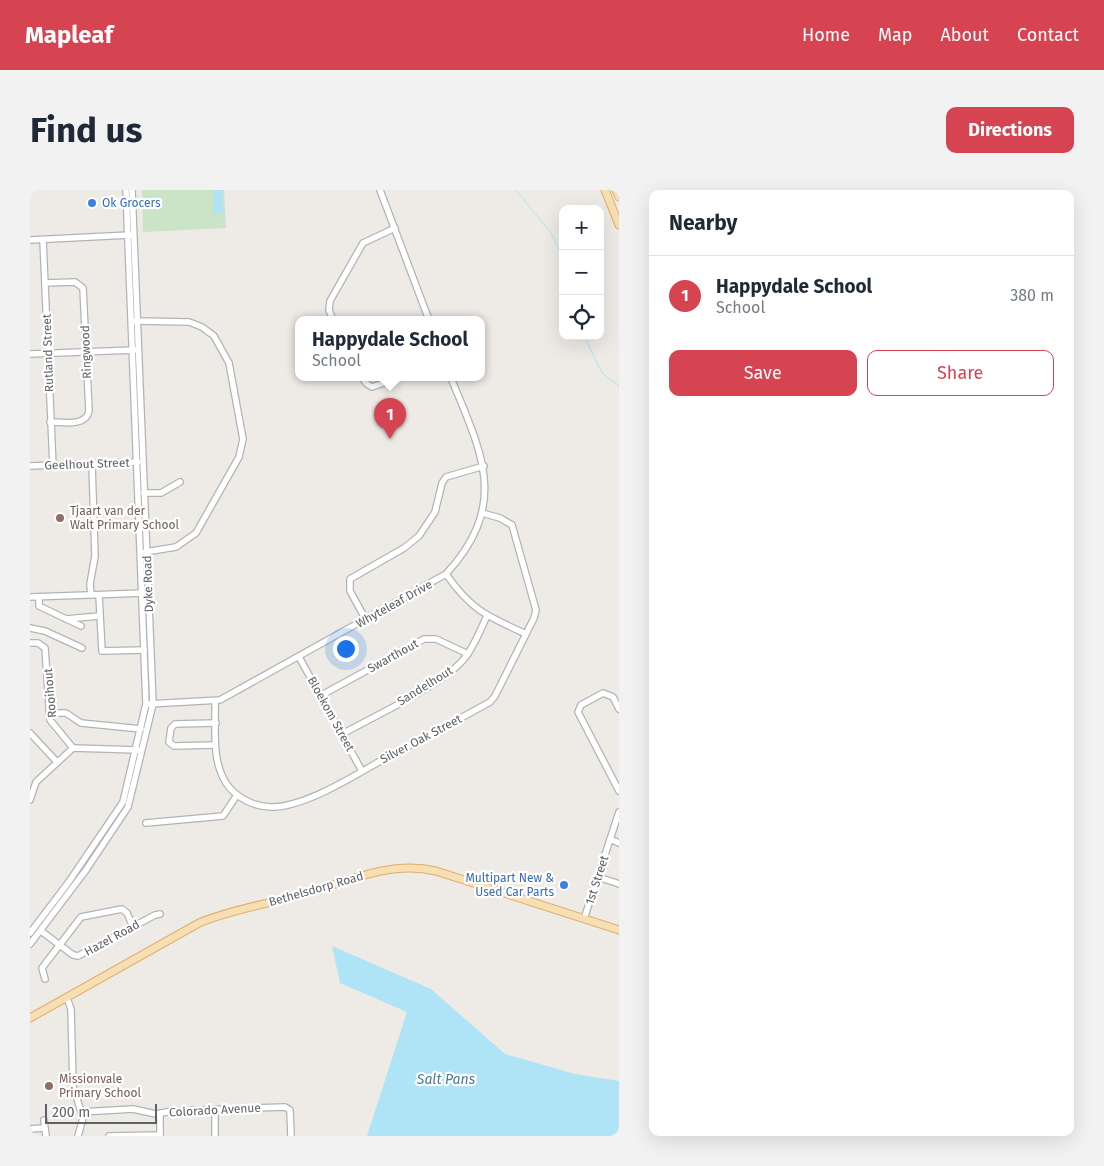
<!DOCTYPE html>
<meta charset="utf-8">
<style>
:root{--surface:#fff;--page:#f2f2f3;--text:#1f2937;--muted:#747a83;--line:#e0e1e3;--accent:#d64452}
body{margin:0;font-family:"Fira Sans",sans-serif;background:var(--page);color:var(--text)}
.controls{position:absolute;right:15px;top:15px;display:grid;overflow:hidden;border-radius:10px;box-shadow:0 5px 20px #0002}
.controls button{width:45px;height:45px;display:grid;place-items:center;padding:0;border:0;border-bottom:1px solid var(--line);background:var(--surface);color:var(--text);font:25px sans-serif}
.scale{position:absolute;left:15px;bottom:12px;width:112px;box-sizing:border-box;padding-left:5px;border:2px solid #5e6265;border-top:0;font-size:14px;line-height:18px;white-space:nowrap;color:#5e6265;-webkit-text-stroke:4px #fff;paint-order:stroke}
.you{position:absolute;left:315px;top:458px;width:18px;height:18px;margin:-12px;border:4px solid #fff;border-radius:50%;background:#1a73e8;box-shadow:0 0 0 8px #1a73e833}
.badge{display:grid;place-items:center;width:32px;height:32px;border-radius:50%;background:var(--accent);color:#fff;font-size:16px;font-weight:700}
.pin{position:absolute;translate:-50% -41px;filter:drop-shadow(0 1px 2px #0008)}
.pin::after{content:'';position:absolute;top:26px;width:18px;height:15px;background:inherit;clip-path:polygon(0 0,100% 0,50% 100%)}
.popup{position:absolute;left:265px;top:126px;width:190px;height:65px;box-sizing:border-box;display:grid;place-content:center;border-radius:10px;background:var(--surface);filter:drop-shadow(0 1px 4px #0005);font-size:16px;white-space:nowrap;color:var(--muted)}
.popup b{font-size:19px;color:var(--text)}
.popup::after{content:'';position:absolute;left:50%;top:100%;margin-left:-10px;border:10px solid transparent;border-top-color:var(--surface)}
.list{margin:0;padding:0;list-style:none}
h2{display:flex;justify-content:space-between;align-items:center;height:65px;margin:0;padding:0 20px;font-size:21px}
h2 small{font-size:16px;font-weight:400;color:var(--muted)}
.list li{display:grid;grid-template-columns:32px 1fr auto;gap:15px;align-items:center;box-sizing:border-box;height:80px;padding:0 20px;border-top:1px solid var(--line)}
.list b{display:block;font-size:19px;white-space:nowrap}
.list p{margin:0;font-size:16px;white-space:nowrap;color:var(--muted)}
.list em{font-size:16px;font-style:normal;color:var(--muted)}
.actions{display:flex;gap:10px;padding:15px 20px}
.actions a{flex:1;padding:11px 0;border:1px solid var(--accent);border-radius:10px;text-align:center;font-size:18px;color:var(--accent)}
.actions .main{background:var(--accent);color:#fff}
.icon{flex:none;width:28px;height:28px;fill:none;stroke:currentColor;stroke-width:2;stroke-linecap:round;stroke-linejoin:round}
.map{position:relative;flex:none;width:589px;height:946px;overflow:hidden;border-radius:10px}
header{display:flex;align-items:center;gap:30px;box-sizing:border-box;height:70px;padding:0 25px;background:var(--accent);color:#fff}
header strong{font-size:24px}
nav{display:flex;gap:28px;margin-inline-start:auto;font-size:18px}
.intro{display:flex;align-items:center;justify-content:space-between;box-sizing:border-box;height:120px;padding:0 30px}
h1{margin:0;font-size:35px}
.button{padding:12px 22px;border-radius:10px;background:var(--accent);color:#fff;font-size:18px;font-weight:700}
main{display:flex;gap:30px;padding:0 30px}
aside{flex:1;background:var(--surface);border-radius:10px;box-shadow:0 5px 20px #0002}
.map>svg:first-child{display:block}
.green{fill:#cbe3c6}
.water{fill:#afe3f6}
.lines{fill:none;stroke-linecap:round;stroke-linejoin:round}
.stream{stroke:#afe3f6;stroke-width:1}
.minor-casing{stroke:#b1b4b7;stroke-width:8}
.major-casing{stroke:#e2ac6b;stroke-width:9}
.minor{stroke:#fff;stroke-width:5.5}
.major{stroke:#f6e0b3;stroke-width:7}
.shop-dot{fill:#3f7fe0;stroke:#fff;stroke-width:2}
.education-dot{fill:#8d6e63;stroke:#fff;stroke-width:2}
.labels{text-anchor:middle;dominant-baseline:central;stroke-width:4.5;stroke-linejoin:round;paint-order:stroke}
.shop-label{font-size:12px;fill:#366cbe;stroke:#fff;text-anchor:start}
.street-label{font-size:12px;fill:#5e6265;stroke:#fff}
.education-label{font-size:12px;fill:#785e54;stroke:#fff;text-anchor:start}
.water-label{font-size:14px;font-style:italic;fill:#477b96;stroke:#fff}
</style>
<header>
<strong>Mapleaf</strong>
<nav><a>Home</a><a>Map</a><a>About</a><a>Contact</a></nav>
</header>
<div class="intro"><h1>Find us</h1><a class="button">Directions</a></div>
<main>
<div class="map">
<svg width="589" height="946" viewBox="0 0 589 946">
<rect width="100%" height="100%" fill="#eeebe6"/>
<polygon class="green" points="112,0 194,0 196,38 113,42"/>
<g class="water">
<polygon points="183,0 192,0 193,23 184,23"/>
<polygon points="302,756 401,799 475,864 545,884 589,891 589,946 337,946 377,822 310,793"/>
</g>
<g class="lines">
<g class="stream">
<polyline points="486,0 521,43 530,61 533,77"/>
<polyline points="554,146 572,183 589,196"/>
</g>
<defs>
<g id="minor">
<polyline points="350,0 399,130"/>
<polyline points="0,50 100,45"/>
<polyline points="13,50 23,276"/>
<path d="M15,93L45,92L53,98L59,221C56,237 33,232 20,232"/>
<polyline points="303,130 299,120 300,111 333,53 365,38"/>
<polyline points="105,131 159,132 172,137 184,146 199,173 213,249 209,267 166,343 146,357 115,362"/>
<polyline points="0,164 105,160"/>
<polyline points="332,188 337,194 342,197 368,188"/>
<polyline points="0,276 108,272"/>
<polyline points="114,303 131,303 150,292"/>
<path d="M416,384C441,420 457,426 496,444"/>
<polyline points="61,405 60,394 65,366 62,275"/>
<polyline points="69,405 72,461 114,460"/>
<polyline points="0,407 115,403"/>
<polyline points="9,407 9,416 51,436"/>
<polyline points="36,429 69,426"/>
<polyline points="336,430 320,401 320,389 374,358 389,346 405,322 412,293 416,287 454,276"/>
<polyline points="0,438 15,441 52,458"/>
<polyline points="0,453 8,453 15,458 20,530 43,558"/>
<polyline points="269,467 332,581"/>
<polyline points="290,506 394,449 406,449 438,464"/>
<path d="M185,511C186,538 181,569 196,593C205,607 224,617 241,617C273,618 324,586 352,570C388,551 424,532 460,512L465,506L504,428L506,420L482,335L470,328L452,323"/>
<path d="M119,514L190,510L416,384C480,314 452,264 421,188"/>
<polyline points="589,519 583,507 573,503 551,515 548,522 589,601"/>
<polyline points="19,523 36,523 51,533 111,539"/>
<polyline points="0,543 27,572"/>
<path d="M312,544C343,527 412,495 433,470C444,458 450,440 457,426"/>
<polyline points="185,555 144,556 139,552 141,538 145,534 186,533"/>
<polyline points="0,610 6,592 43,558 108,560"/>
<polyline points="116,633 193,626 207,605"/>
<polyline points="580,649 589,653"/>
<polyline points="568,687 589,694"/>
<polyline points="554,729 589,622"/>
<polyline points="11,741 43,765 48,766 125,725 130,724"/>
<polyline points="0,743 38,693 93,612 116,514 96,0"/>
<polyline points="0,754 56,680 98,617 123,514 102,0"/>
<polyline points="15,789 12,778 51,727 92,719 97,723 103,737"/>
<polyline points="37,808 41,819 43,896 53,928 48,946"/>
<polyline points="185,919 185,946"/>
<polyline points="51,922 103,919 126,924 142,921 255,917 260,920 261,946"/>
<polyline points="130,924 130,946"/>
<polyline points="14,930 16,946"/>
<polyline points="0,939 14,938"/>
<polyline points="79,946 130,945"/>
</g>
<g id="major">
<polyline points="575,0 589,35"/>
<polyline points="586,0 589,7"/>
<path d="M0,828L169,733C203,719 238,714 273,704C318,692 359,670 406,681L589,740"/>
</g>
</defs>
<use href="#minor" class="minor-casing"/>
<use href="#major" class="major-casing"/>
<use href="#minor" class="minor"/>
<use href="#major" class="major"/>
</g>
<g class="shop-dot">
<circle cx="62" cy="13" r="5"/>
<circle cx="534" cy="695" r="5"/>
</g>
<g class="education-dot">
<circle cx="30" cy="328" r="5"/>
<circle cx="19" cy="896" r="5"/>
</g>
<g class="labels">
<g class="shop-label">
<text x="72" y="13">Ok Grocers</text>
<text x="524" y="688" text-anchor="end">Multipart New &amp;<tspan x="524" dy="14">Used Car Parts</tspan></text>
</g>
<g class="street-label">
<text transform="translate(56 162) rotate(-92)">Ringwood</text>
<text transform="translate(18 163) rotate(-92)">Rutland Street</text>
<text transform="translate(57 274) rotate(-2)">Geelhout Street</text>
<text transform="translate(118 394) rotate(-92)">Dyke Road</text>
<text transform="translate(364 414) rotate(-29)">Whyteleaf Drive</text>
<text transform="translate(363 466) rotate(-29)">Swarthout</text>
<text transform="translate(395 496) rotate(-32)">Sandelhout</text>
<text transform="translate(20 503) rotate(-95)">Rooihout</text>
<text transform="translate(301 524) rotate(61)">Bloekom Street</text>
<text transform="translate(391 549) rotate(-28)">Silver Oak Street</text>
<text transform="translate(567 690) rotate(-72)">1st Street</text>
<text transform="translate(286 699) rotate(-16)">Bethelsdorp Road</text>
<text transform="translate(82 748) rotate(-29)">Hazel Road</text>
<text transform="translate(185 920) rotate(-3)">Colorado Avenue</text>
</g>
<g class="education-label">
<text x="40" y="321">Tjaart van der<tspan x="40" dy="14">Walt Primary School</tspan></text>
<text x="29" y="889">Missionvale<tspan x="29" dy="14">Primary School</tspan></text>
</g>
<g class="water-label">
<text x="416" y="889">Salt Pans</text>
</g>
</g>
</svg>
<div class="controls">
<button>+</button>
<button>−</button>
<button><svg class="icon" aria-label="locate" viewBox="0 0 24 24"><circle cx="12" cy="12" r="6"/><path d="M12 2v4M12 18v4M2 12h4M18 12h4"/></svg></button>
</div>
<div class="scale">200 m</div>
<div class="you"></div>
<div class="pin badge" style="left:360px;top:249px">1</div>
<div class="popup"><b>Happydale School</b>School</div>
</div>
<aside>
<h2>Nearby<small></small></h2>
<ul class="list">
<li><span class="badge">1</span><div><b>Happydale School</b><p>School</p></div><em>380 m</em></li>
</ul>
<div class="actions"><a class="main">Save</a><a>Share</a></div>
</aside>
</main>
